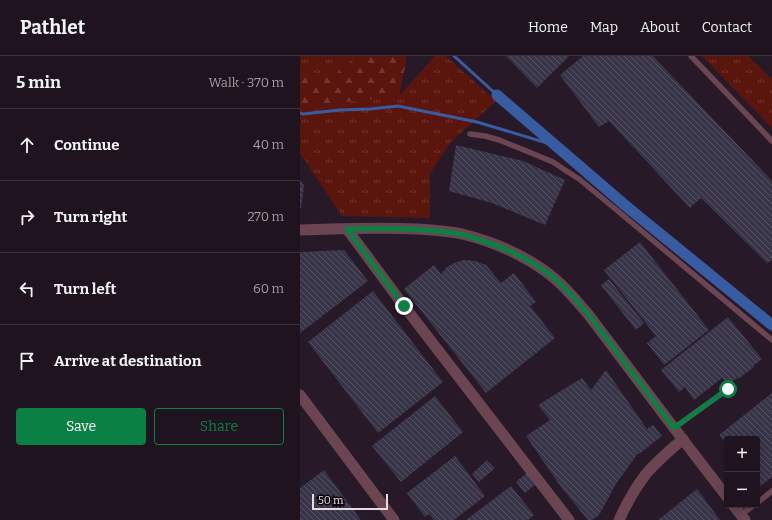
<!DOCTYPE html>
<meta charset="utf-8">
<style>
:root{--surface:#1e131e;--page:#261c27;--text:#f1f3f6;--muted:#a19ea4;--line:#3c323c;--accent:#0b8043}
body{margin:0;font-family:Bitter,serif;background:var(--page);color:var(--text)}
.controls{position:absolute;right:12px;bottom:12px;display:grid;overflow:hidden;border-radius:4px;box-shadow:0 2px 10px #0003}
.controls button{width:36px;height:36px;display:grid;place-items:center;padding:0;border:0;border-bottom:1px solid var(--line);background:var(--surface);color:var(--text);font:20px sans-serif}
.scale{position:absolute;left:12px;bottom:10px;width:76px;box-sizing:border-box;padding-left:4px;border:2px solid #e5dbe5;border-top:0;font-size:11px;line-height:14px;white-space:nowrap;color:#e5dbe5;-webkit-text-stroke:3px #0d070d;paint-order:stroke}
.stop{position:absolute;width:12px;height:12px;margin:-9px;border:3px solid #0b8043;border-radius:50%;background:#fff}
.stop.end{background:#0b8043;border-color:#fff;box-shadow:0 1px 4px #0008}
.list{margin:0;padding:0;list-style:none}
h2{display:flex;justify-content:space-between;align-items:center;height:52px;margin:0;padding:0 16px;font-size:17px}
h2 small{font-size:13px;font-weight:400;color:var(--muted)}
.list li{display:grid;grid-template-columns:26px 1fr auto;gap:12px;align-items:center;box-sizing:border-box;height:72px;padding:0 16px;border-top:1px solid var(--line)}
.list b{display:block;font-size:15px;white-space:nowrap}
.list em{font-size:13px;font-style:normal;color:var(--muted)}
.actions{display:flex;gap:8px;padding:12px 16px}
.actions a{flex:1;padding:9px 0;border:1px solid var(--accent);border-radius:4px;text-align:center;font-size:14px;color:var(--accent)}
.actions .main{background:var(--accent);color:#fff}
.icon{flex:none;width:22px;height:22px;fill:none;stroke:currentColor;stroke-width:2;stroke-linecap:round;stroke-linejoin:round}
.map{position:relative;flex:none;width:472px;height:464px;overflow:hidden}
header{display:flex;align-items:center;gap:24px;box-sizing:border-box;height:56px;padding:0 20px;background:var(--surface);border-bottom:1px solid var(--line)}
header strong{font-size:19px}
nav{display:flex;gap:22px;margin-inline-start:auto;font-size:14px}
main{display:flex}
aside{flex:1;background:var(--surface)}
.map>svg:first-child{display:block}
.grass{fill:url(#grass-tufts)}
.forest{fill:url(#forest-firs)}
.lines{fill:none;stroke-linecap:round;stroke-linejoin:round}
.stream{stroke:#385ca1;stroke-width:3}
.canal{stroke:#385ca1;stroke-width:11}
.building{fill:url(#building-back-hatch)}
.service{stroke:#6b4652;stroke-width:5.5}
.minor{stroke:#6b4652;stroke-width:11}
.route{stroke:#0b8043;stroke-width:5}
</style>
<header>
<strong>Pathlet</strong>
<nav><a>Home</a><a>Map</a><a>About</a><a>Contact</a></nav>
</header>
<main>
<aside>
<h2>5 min<small>Walk · 370 m</small></h2>
<ul class="list">
<li><svg class="icon" aria-label="ahead" viewBox="0 0 24 24"><path d="M12 20V5M6 11l6-6 6 6"/></svg><div><b>Continue</b></div><em>40 m</em></li>
<li><svg class="icon" aria-label="right" viewBox="0 0 24 24"><path d="M7 20v-9h11M14 6l5 5-5 5"/></svg><div><b>Turn right</b></div><em>270 m</em></li>
<li><svg class="icon" aria-label="left" viewBox="0 0 24 24"><path d="M17 20v-9H6M10 6l-5 5 5 5"/></svg><div><b>Turn left</b></div><em>60 m</em></li>
<li><svg class="icon" aria-label="arrive" viewBox="0 0 24 24"><path d="M6 21V4h12l-3 4 3 4H6"/></svg><div><b>Arrive at destination</b></div></li>
</ul>
<div class="actions"><a class="main">Save</a><a>Share</a></div>
</aside>
<div class="map">
<svg width="472" height="464" viewBox="0 0 472 464">
<defs>
<pattern id="grass-tufts" width="24" height="20" patternUnits="userSpaceOnUse"><rect width="24" height="20" fill="#5a150d"/><path d="M3 7l-1-3M5 7V3M7 7l1-3M15 17l-1-3M17 17v-4M19 17l1-3" fill="none" stroke="#723630"/></pattern>
<pattern id="forest-firs" width="22" height="20" patternUnits="userSpaceOnUse"><rect width="22" height="20" fill="#5a150d"/><path d="M5 1l3.5 6h-7zM16 11l3.5 6h-7z" fill="#723630"/></pattern>
<pattern id="building-back-hatch" width="6" height="6" patternUnits="userSpaceOnUse"><rect width="6" height="6" fill="#393549"/><path d="M-1 5l2 2M0 0l6 6M5-1l2 2" fill="none" stroke="#565263"/></pattern>
</defs>
<rect width="100%" height="100%" fill="#281928"/>
<g class="grass">
<polygon points="0,0 58,0 32,21 1,22 0,21"/>
<polygon points="135,0 146,0 196,45 150,87 130,118 130,162 42,160 0,97 0,51 99,40"/>
<polygon points="402,0 448,0 472,23 472,72"/>
</g>
<polygon class="forest" points="58,0 106,0 106,6 99,40 0,51 0,21 32,21"/>
<g class="lines">
<g class="stream">
<polyline points="154,0 197,39"/>
<polyline points="0,57 3,58 40,54 70,53 98,50 177,66 257,90"/>
</g>
<polyline class="canal" points="197,39 326,150 472,269"/>
</g>
<g class="building">
<polygon points="206,0 269,0 237,32"/>
<polygon points="283,0 353,0 472,125 472,204 467,207 401,142 390,152 309,65 299,71 260,19"/>
<polygon points="156,89 223,105 265,124 245,169 192,147 149,135"/>
<polygon points="0,124 4,130 1,152 0,152"/>
<polygon points="340,186 409,274 364,309 347,287 356,280 304,214"/>
<polygon points="44,194 68,225 0,277 0,196"/>
<polygon points="164,204 175,205 186,209 201,227 214,217 236,246 230,250 255,282 186,337 104,233 134,209 141,218 147,211 154,207"/>
<polygon points="309,223 344,267 336,274 301,229"/>
<polygon points="73,235 143,326 78,377 8,286"/>
<polygon points="428,261 462,303 453,310 454,311 438,323 437,322 428,329 422,322 394,344 385,331 379,336 361,314"/>
<polygon points="306,314 347,373 353,369 362,380 339,398 338,397 316,428 299,459 292,464 288,464 261,431 226,380 250,364 238,349 282,322 291,334"/>
<polygon points="472,337 472,421 459,431 457,428 457,383 427,383 427,389 419,379"/>
<polygon points="135,340 163,376 101,426 72,390"/>
<polygon points="155,400 185,440 154,464 134,464 129,458 125,461 107,437"/>
<polygon points="187,404 195,412 179,426 172,418"/>
<polygon points="24,414 61,464 0,464 0,432"/>
<polygon points="227,417 236,428 225,437 216,426"/>
<polygon points="211,430 234,459 228,464 166,464"/>
<polygon points="397,433 420,464 358,464"/>
</g>
<g class="lines">
<g class="service">
<polyline points="391,0 472,85"/>
<polyline points="170,78 185,80 199,84 224,94 253,106 265,114 279,123 319,156 472,284"/>
<polyline points="374,372 428,333"/>
<polyline points="457,447 472,435"/>
<polyline points="441,459 454,449"/>
</g>
<g class="minor">
<polyline points="47,173 104,250 269,464"/>
<path d="M0,174C39,173 77,171 116,173C131,174 147,175 162,178C191,185 221,198 245,215C262,227 275,243 288,258L374,372L427,441"/>
<polyline points="0,339 94,464"/>
<polyline points="433,449 445,464"/>
<path d="M319,464C326,449 335,432 346,418C357,405 370,394 383,383"/>
</g>
</g>
<g class="lines">
<path class="route" d="M104,250L47,173C84,172 122,172 159,178C165,179 171,181 177,183C201,190 225,201 245,215C262,227 275,243 288,258L374,372L428,333"/>
</g>
</svg>
<div class="controls">
<button>+</button>
<button>−</button>
</div>
<div class="scale">50 m</div>
<div class="stop" style="left:428px;top:333px"></div>
<div class="stop end" style="left:104px;top:250px"></div>
</div>
</main>
